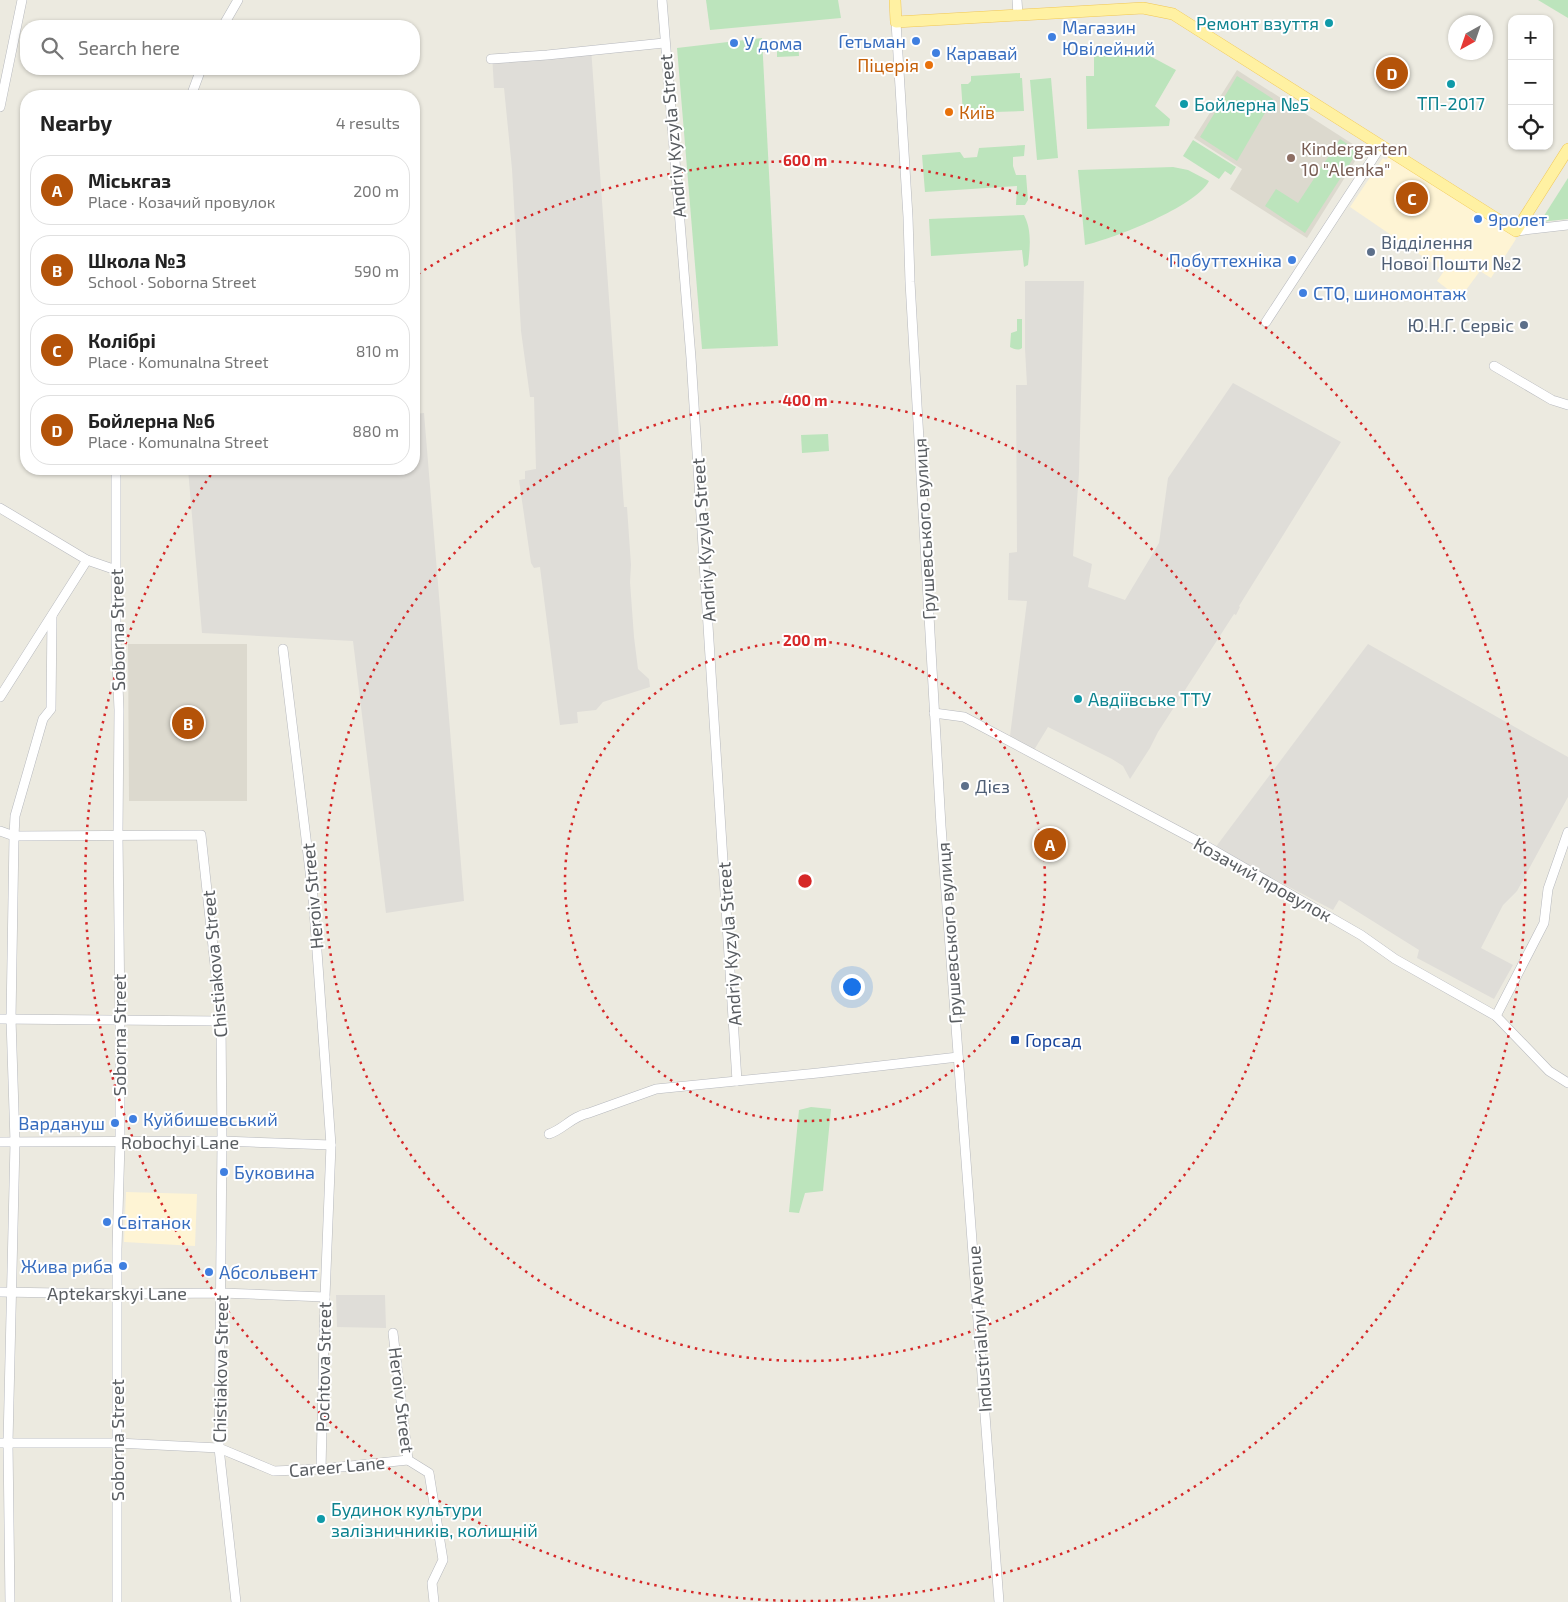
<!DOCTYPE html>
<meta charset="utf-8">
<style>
:root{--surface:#fff;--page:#f2f2f2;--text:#222;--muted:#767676;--line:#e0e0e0;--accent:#b45309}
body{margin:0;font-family:"Exo 2",sans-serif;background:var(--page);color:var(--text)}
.controls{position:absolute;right:15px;top:15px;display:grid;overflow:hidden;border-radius:10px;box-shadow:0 1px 4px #0004}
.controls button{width:45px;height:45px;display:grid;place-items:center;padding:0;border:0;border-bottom:1px solid var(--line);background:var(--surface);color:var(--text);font:25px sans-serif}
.compass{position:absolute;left:1448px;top:15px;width:45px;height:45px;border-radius:50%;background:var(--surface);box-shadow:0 1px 4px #0004;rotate:220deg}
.you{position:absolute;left:851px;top:986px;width:18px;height:18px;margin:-12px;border:4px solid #fff;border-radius:50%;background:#1a73e8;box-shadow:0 0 0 8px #1a73e833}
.badge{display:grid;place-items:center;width:32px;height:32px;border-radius:50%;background:var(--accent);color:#fff;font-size:16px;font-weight:700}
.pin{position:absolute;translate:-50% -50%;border:2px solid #fff;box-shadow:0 1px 5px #0006}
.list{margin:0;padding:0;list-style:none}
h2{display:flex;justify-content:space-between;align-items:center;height:65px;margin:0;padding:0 20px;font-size:21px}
h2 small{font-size:16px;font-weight:400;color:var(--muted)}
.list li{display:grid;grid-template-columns:32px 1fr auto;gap:15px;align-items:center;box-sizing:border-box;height:70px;margin:0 10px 10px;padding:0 10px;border:1px solid var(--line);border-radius:20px}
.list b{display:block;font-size:19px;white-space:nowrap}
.list p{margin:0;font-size:16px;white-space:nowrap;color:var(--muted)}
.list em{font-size:16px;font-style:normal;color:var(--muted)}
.icon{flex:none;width:28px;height:28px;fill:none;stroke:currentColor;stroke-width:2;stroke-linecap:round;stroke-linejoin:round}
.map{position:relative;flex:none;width:1568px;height:1602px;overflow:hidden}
.search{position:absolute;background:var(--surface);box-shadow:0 1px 4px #0004;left:20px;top:20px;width:400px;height:55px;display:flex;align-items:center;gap:12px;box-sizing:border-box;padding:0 18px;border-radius:20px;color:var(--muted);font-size:19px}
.panel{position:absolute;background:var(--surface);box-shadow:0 1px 4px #0004;left:20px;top:90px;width:400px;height:385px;border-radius:20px}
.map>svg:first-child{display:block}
.commercial{fill:#fef4d4}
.industrial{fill:#dfddd8}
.education{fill:#dcd9ce}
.green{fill:#bce4bc}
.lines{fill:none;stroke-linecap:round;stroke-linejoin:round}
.minor-casing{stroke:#b6b8bd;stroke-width:10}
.major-casing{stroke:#f1c754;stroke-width:12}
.minor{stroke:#fff;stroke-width:9}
.major{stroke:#fff1a2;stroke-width:11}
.ring{fill:none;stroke:#d62828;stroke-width:2.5;stroke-dasharray:2.5 5}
.culture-dot{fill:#0f9aa8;stroke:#fff;stroke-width:2}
.shop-dot{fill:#3f7fe0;stroke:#fff;stroke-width:2}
.food-dot{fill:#e8710a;stroke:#fff;stroke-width:2}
.education-dot{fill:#8d6e63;stroke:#fff;stroke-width:2}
.service-dot{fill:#5c6f8a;stroke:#fff;stroke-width:2}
.transit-dot{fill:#1a4fb4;stroke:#fff;stroke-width:2}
.labels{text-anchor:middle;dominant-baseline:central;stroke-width:4;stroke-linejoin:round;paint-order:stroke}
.culture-label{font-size:18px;fill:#0d838f;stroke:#fff;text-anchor:start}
.shop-label{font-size:18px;fill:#366cbe;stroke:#fff;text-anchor:start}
.food-label{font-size:18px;fill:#c56008;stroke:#fff;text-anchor:end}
.street-label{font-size:18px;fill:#595d61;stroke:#fff}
.education-label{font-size:18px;fill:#785e54;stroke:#fff;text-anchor:start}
.service-label{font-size:18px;fill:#4e5e75;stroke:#fff;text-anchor:start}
.transit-label{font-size:18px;fill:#164399;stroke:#fff;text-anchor:start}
.centre{fill:#d62828;stroke:#fff;stroke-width:2.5}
.ring-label{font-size:15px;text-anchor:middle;font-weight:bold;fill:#d62828;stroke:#fff;stroke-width:4;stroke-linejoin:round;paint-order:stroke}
</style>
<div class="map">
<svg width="1568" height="1602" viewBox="0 0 1568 1602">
<rect width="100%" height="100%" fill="#eceae0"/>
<g class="commercial">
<polygon points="1390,155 1512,232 1516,239 1491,278 1480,271 1458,301 1448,294 1450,291 1437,281 1444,271 1350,207 1383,158 1386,160"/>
<polygon points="126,1192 197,1194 195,1246 124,1242"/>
</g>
<g class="industrial">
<polygon points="591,48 624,507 627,507 631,565 630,582 634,637 638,669 649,679 650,687 603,702 596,710 577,712 578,723 560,725 540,567 534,568 531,563 519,480 525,479 525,471 536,469 534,397 530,397 521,331 512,169 504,88 494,88 492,54"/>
<polygon points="1025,281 1084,281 1079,473 1073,556 1092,564 1088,587 1125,600 1159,543 1168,478 1233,383 1341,442 1239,606 1240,607 1236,615 1234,614 1158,732 1150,748 1130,779 1123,766 1112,759 1048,727 1034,750 1010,736 1027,601 1008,600 1009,553 1017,552 1016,385 1027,385 1025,349"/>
<polygon points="424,413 464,901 386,913 353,641 202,633 188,469 414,469 414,414"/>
<polygon points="1368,644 1568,757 1568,797 1517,891 1503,905 1481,948 1513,965 1494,999 1417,958 1419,950 1339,900 1333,910 1215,848"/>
<polygon points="336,1295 385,1295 386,1328 337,1327"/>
</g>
<g class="education">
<polygon points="1237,70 1362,150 1307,238 1230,189 1242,169 1194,138"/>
<polygon points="128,644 247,644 247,801 129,801"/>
</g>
<g class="green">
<polygon points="706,0 838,0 841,18 710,30"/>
<polygon points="1538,0 1568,0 1568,18"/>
<polygon points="762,38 778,346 702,349 677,48"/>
<polygon points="798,42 799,56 777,57 777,43"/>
<polygon points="1094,56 1150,56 1176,70 1155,106 1170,119 1169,126 1087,129 1086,76 1094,76"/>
<polygon points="1020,73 1020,78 1022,78 1024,111 963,113 961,84 968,84 971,81 971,76"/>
<polygon points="1237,76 1273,99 1237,161 1200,137"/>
<polygon points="1051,78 1058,158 1037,160 1030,80"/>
<polygon points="1340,139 1358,151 1305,233 1265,206 1276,189 1298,203"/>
<polygon points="1193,140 1236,167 1231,175 1225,171 1219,179 1183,156"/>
<polygon points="1025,145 1024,156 1013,157 1013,166 1016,175 1026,175 1028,200 1025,205 1016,205 1017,186 925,192 922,155 960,152 964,158 977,157 979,148"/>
<path d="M1173,167L1188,170L1209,181C1195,207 1115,238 1085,245L1078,170Z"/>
<polygon points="1568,178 1568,219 1540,222"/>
<path d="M1024,215C1032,230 1030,248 1028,265L1024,267L1022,250L931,256L929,219Z"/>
<path d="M1017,319H1022V348C1018,351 1014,349 1010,347L1011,333L1017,331Z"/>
<polygon points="828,434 829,451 802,453 801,435"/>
<polygon points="811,1107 831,1109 823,1191 805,1193 799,1213 789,1212 799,1110"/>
</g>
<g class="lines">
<defs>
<g id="minor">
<polyline points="662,0 691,358 737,1081"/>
<polyline points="1017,0 1018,15"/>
<polyline points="896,22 908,217 910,282 941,826 999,1602"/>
<polyline points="223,26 238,0"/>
<polyline points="491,59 547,55 664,43"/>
<polyline points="191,96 201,69"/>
<polyline points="0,107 22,0"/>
<polyline points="1516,231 1568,225"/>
<polyline points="1266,322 1381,146"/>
<polyline points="1494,366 1552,400 1568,405"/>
<polyline points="116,469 116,637 119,710 118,835 120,1020 120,1142 117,1249 117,1602"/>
<polyline points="0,508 87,560 116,570"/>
<polyline points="283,649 313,896 331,1145 325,1297 321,1469"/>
<polyline points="0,697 87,560"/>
<polyline points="934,713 964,717 1201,843 1361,935 1395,959 1496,1016 1549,1071 1568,1083"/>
<polyline points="0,831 14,836 201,835 221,1021 222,1141 219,1448 236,1602"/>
<polyline points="1496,1016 1544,923 1548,889 1568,832"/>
<polyline points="0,1019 221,1021"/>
<path d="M549,1134C564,1129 572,1116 589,1113L656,1089L818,1073L958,1057"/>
<polyline points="0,1142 222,1141 331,1145"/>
<polyline points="0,1292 117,1294 221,1293 325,1297"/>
<polyline points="393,1333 408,1460 429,1473 443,1560 432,1583 434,1602"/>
<polyline points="0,1443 117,1443 219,1448 274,1471 321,1469 408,1460"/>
<polyline points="10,1602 8,1443 15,1142 11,1019 14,836 15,816 43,719 51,709 52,616"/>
</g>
<polyline id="major" points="895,0 896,22 1143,8 1173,14 1516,231 1568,149"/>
</defs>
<use href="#minor" class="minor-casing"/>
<use href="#major" class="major-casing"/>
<use href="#minor" class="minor"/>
<use href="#major" class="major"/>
</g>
<g class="ring">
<circle cx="805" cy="881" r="240"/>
<circle cx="805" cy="881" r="480"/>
<path d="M418 274A720 720 0 1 1 212 473"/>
</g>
<g class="culture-dot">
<circle cx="1329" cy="23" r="5"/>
<circle cx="1451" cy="84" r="5"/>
<circle cx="1184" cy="104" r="5"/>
<circle cx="1078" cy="699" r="5"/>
<circle cx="321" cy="1519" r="5"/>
</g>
<g class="shop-dot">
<circle cx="1052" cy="37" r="5"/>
<circle cx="916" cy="41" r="5"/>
<circle cx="734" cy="43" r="5"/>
<circle cx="936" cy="53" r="5"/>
<circle cx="1478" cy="219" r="5"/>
<circle cx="1292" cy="260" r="5"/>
<circle cx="1303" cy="293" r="5"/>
<circle cx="133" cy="1119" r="5"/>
<circle cx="115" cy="1123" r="5"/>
<circle cx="224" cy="1172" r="5"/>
<circle cx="107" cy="1222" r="5"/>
<circle cx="123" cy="1266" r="5"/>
<circle cx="209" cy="1272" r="5"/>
</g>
<g class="food-dot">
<circle cx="929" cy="65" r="5"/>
<circle cx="949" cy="112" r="5"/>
</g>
<circle class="education-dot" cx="1291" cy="158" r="5"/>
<g class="service-dot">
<circle cx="1371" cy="252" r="5"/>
<circle cx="1524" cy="325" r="5"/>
<circle cx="965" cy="786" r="5"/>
</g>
<rect class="transit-dot" x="1010" y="1035" width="10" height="10" rx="2.5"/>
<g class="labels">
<g class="culture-label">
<text x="1319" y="23" text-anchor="end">Ремонт взуття</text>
<text x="1451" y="103" text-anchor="middle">ТП-2017</text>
<text x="1194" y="104">Бойлерна №5</text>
<text x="1088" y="699">Авдіївське ТТУ</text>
<text x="331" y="1509">Будинок культури<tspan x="331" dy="21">залізничників, колишній</tspan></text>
</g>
<g class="shop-label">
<text x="1062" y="27">Магазин<tspan x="1062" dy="21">Ювілейний</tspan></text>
<text x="906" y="41" text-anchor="end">Гетьман</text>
<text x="744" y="43">У дома</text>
<text x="946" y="53">Каравай</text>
<text x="1488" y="219">9ролет</text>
<text x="1282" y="260" text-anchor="end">Побуттехніка</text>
<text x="1313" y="293">СТО, шиномонтаж</text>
<text x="143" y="1119">Куйбишевський</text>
<text x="105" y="1123" text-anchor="end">Вардануш</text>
<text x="234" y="1172">Буковина</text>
<text x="117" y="1222">Світанок</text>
<text x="113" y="1266" text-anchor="end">Жива риба</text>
<text x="219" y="1272">Абсольвент</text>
</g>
<g class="food-label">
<text x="919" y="65">Піцерія</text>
<text x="959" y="112" text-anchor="start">Київ</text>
</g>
<g class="street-label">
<text transform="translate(672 136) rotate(-95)">Andriy Kyzyla Street</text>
<text transform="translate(924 529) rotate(-93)">Грушевського вулиця</text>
<text transform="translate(703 540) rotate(-94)">Andriy Kyzyla Street</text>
<text transform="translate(117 630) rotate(-91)">Soborna Street</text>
<text transform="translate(1263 879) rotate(29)">Козачий провулок</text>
<text transform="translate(312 896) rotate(-95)">Heroiv Street</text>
<text transform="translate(949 933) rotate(-94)">Грушевського вулиця</text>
<text transform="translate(729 944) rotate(-94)">Andriy Kyzyla Street</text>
<text transform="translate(214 964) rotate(-95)">Chistiakova Street</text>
<text transform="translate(119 1035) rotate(-90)">Soborna Street</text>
<text x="180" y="1142">Robochyi Lane</text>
<text x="117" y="1293">Aptekarskyi Lane</text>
<text transform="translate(979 1329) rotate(-94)">Industrialnyi Avenue</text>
<text transform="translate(323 1367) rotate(-89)">Pochtova Street</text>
<text transform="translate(220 1369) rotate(-89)">Chistiakova Street</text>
<text transform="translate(402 1400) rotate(83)">Heroiv Street</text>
<text transform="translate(117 1440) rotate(-90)">Soborna Street</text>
<text transform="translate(337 1466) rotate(-5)">Career Lane</text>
</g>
<g class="education-label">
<text x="1301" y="148">Kindergarten<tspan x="1301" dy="21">10 "Alenka"</tspan></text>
</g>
<g class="service-label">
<text x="1381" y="242">Відділення<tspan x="1381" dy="21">Нової Пошти №2</tspan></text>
<text x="1514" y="325" text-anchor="end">Ю.Н.Г. Сервіс</text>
<text x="975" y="786">Дієз</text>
</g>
<g class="transit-label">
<text x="1025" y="1040">Горсад</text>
</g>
</g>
<circle cx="805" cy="881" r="8" class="centre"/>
<g class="ring-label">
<text x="805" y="166">600 m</text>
<text x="805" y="406">400 m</text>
<text x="805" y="646">200 m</text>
</g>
</svg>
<div class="controls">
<button>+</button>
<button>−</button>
<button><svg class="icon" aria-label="locate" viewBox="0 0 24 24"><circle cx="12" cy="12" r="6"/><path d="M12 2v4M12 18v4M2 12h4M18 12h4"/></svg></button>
</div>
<svg class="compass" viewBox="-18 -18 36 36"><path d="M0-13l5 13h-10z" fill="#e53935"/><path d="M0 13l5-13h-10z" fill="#767676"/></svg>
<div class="you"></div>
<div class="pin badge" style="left:1050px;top:844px">A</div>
<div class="pin badge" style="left:188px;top:723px">B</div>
<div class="pin badge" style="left:1412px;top:198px">C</div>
<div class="pin badge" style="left:1392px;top:73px">D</div>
<div class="search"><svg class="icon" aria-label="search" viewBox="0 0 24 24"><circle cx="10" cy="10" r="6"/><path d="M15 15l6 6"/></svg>Search here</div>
<section class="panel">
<h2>Nearby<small>4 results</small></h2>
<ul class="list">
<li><span class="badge">A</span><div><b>Міськгаз</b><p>Place · Козачий провулок</p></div><em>200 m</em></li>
<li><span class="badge">B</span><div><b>Школа №3</b><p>School · Soborna Street</p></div><em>590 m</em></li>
<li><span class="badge">C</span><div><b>Колібрі</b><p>Place · Komunalna Street</p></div><em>810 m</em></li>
<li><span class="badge">D</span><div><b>Бойлерна №6</b><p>Place · Komunalna Street</p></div><em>880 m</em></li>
</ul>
</section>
</div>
